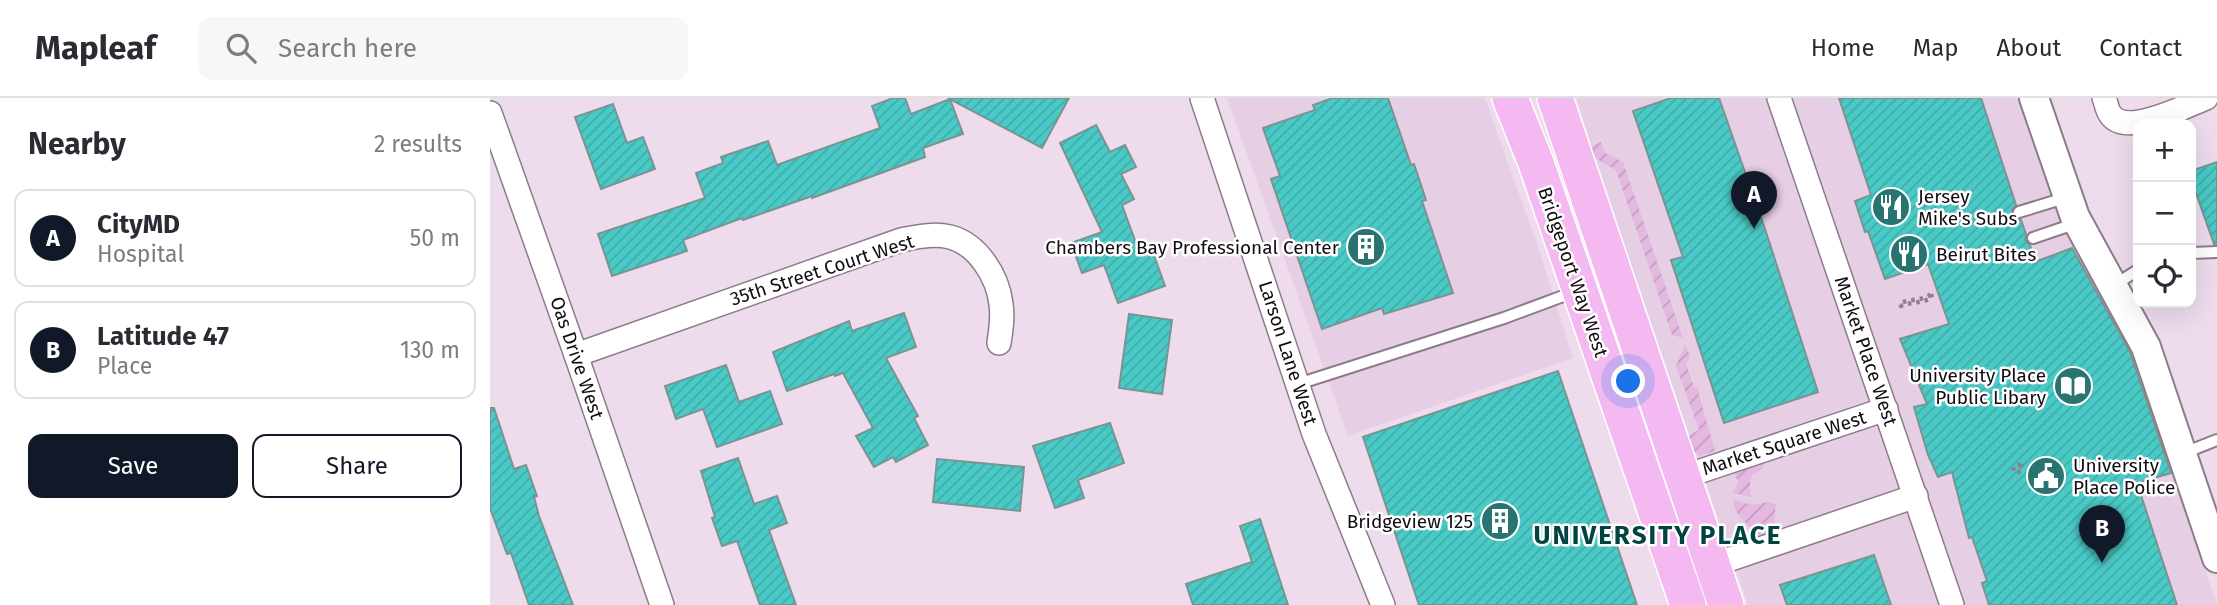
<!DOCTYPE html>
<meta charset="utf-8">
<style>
:root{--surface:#fff;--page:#f7f7f7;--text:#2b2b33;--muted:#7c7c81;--line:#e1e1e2;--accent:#111827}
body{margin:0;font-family:"Fira Sans",sans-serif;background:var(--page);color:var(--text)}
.controls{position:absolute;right:21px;top:21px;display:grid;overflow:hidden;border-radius:14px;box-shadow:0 7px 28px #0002}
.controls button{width:63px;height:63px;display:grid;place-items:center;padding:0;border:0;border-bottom:2px solid var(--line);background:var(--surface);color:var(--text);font:35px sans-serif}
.you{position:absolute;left:1139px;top:284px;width:24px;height:24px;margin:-18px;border:5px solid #fff;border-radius:50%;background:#1a73e8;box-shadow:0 0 0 10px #1a73e833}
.badge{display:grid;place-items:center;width:46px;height:46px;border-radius:50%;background:var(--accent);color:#fff;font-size:23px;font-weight:700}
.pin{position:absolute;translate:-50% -58px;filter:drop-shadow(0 2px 4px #0008)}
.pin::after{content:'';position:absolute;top:37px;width:24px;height:21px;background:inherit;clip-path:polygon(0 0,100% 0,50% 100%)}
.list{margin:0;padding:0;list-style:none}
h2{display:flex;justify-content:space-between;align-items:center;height:91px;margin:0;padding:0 28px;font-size:30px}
h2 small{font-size:23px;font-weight:400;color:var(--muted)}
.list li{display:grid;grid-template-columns:46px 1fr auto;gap:21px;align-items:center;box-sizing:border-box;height:98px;margin:0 14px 14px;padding:0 14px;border:2px solid var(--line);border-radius:14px}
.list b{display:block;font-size:26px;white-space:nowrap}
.list p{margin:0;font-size:23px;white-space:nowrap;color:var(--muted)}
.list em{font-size:23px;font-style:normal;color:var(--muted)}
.actions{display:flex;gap:14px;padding:21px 28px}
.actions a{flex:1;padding:16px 0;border:2px solid var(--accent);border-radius:14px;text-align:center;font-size:24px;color:var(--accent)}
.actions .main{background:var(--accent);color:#fff}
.icon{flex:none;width:38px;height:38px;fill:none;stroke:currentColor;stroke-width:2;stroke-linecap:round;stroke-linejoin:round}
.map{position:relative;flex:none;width:1727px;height:507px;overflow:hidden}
header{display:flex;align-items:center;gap:42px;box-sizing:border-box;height:98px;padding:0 35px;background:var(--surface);border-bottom:2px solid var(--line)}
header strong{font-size:33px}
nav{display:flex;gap:38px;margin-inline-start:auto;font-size:24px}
.search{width:490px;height:63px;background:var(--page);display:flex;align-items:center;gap:18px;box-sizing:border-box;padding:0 24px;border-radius:14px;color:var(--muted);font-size:26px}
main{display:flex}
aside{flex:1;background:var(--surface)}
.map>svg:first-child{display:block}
.built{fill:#e6cee4}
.garden{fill:url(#garden-furrows)}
.building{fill:url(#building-hatch);stroke:#7a9492;stroke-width:2}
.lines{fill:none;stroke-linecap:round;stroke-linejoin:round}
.service-casing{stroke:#8c7c8b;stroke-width:14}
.minor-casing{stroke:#8c7c8b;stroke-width:26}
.tertiary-casing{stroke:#8c7c8b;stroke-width:32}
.primary-casing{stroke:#fff;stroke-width:38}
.path{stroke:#8e818d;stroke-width:4.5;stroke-dasharray:3.5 5;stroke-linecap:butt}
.service{stroke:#fff;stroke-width:10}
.minor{stroke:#fff;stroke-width:23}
.tertiary{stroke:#fff;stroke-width:28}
.primary{stroke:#f3b9f0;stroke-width:35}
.labels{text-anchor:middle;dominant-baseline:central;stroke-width:5;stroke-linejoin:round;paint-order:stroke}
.poi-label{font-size:19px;fill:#120c12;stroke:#fff;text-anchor:start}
.street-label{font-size:19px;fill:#120c12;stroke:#fff}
.district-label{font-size:26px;font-weight:bold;letter-spacing:2px;fill:#004442;stroke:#fff}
</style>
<header>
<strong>Mapleaf</strong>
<div class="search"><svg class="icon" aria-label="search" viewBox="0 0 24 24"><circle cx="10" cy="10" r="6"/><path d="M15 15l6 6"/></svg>Search here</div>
<nav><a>Home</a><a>Map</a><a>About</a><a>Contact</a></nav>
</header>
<main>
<aside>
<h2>Nearby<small>2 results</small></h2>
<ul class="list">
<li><span class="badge">A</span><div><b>CityMD</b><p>Hospital</p></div><em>50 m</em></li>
<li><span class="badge">B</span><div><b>Latitude 47</b><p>Place</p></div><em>130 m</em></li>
</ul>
<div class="actions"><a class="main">Save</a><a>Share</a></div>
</aside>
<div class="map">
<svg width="1727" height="507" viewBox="0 0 1727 507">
<defs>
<pattern id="garden-furrows" width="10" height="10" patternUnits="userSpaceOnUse" patternTransform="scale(1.75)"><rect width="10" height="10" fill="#e5b8e1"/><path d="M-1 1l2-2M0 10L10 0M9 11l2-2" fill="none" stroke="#c39dc0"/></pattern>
<pattern id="building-hatch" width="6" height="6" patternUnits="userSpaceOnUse" patternTransform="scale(1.75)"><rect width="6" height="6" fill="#4acac6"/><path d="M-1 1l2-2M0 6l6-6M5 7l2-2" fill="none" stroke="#40aca9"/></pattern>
</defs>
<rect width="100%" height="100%" fill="#eedced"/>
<g class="built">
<polygon points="737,0 995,0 1049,152 1083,260 858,338"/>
<polygon points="1086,0 1527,0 1568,116 1629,229 1685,379 1727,507 1258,507 1117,97"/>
</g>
<g class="garden">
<polygon points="1111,44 1115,55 1133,64 1193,240 1182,237 1126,72 1103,59 1099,49"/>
<polygon points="1195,246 1200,258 1196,266 1204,289 1207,289 1225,353 1210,358 1203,353 1197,338 1209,332 1186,268"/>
<path d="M1272,363L1274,368L1271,372L1263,376C1259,384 1259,391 1262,399L1243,395L1248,384L1244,373Z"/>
<path d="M1243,402L1263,407L1278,404L1286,406L1284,422L1290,433L1268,440C1260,424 1246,423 1243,402Z"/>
</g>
<g class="building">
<polygon points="403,0 415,0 421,16 460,1 473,36 433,50 435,59 322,100 322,98 253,122 252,120 193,142 197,153 122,178 108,136 215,100 206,75 233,65 231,59 278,43 287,67 390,30 382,8"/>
<polygon points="458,0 579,0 552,50"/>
<polygon points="843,0 898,0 921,67 924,66 936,102 932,103 963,195 894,216 892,210 832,231 781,81 790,78 773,30 825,12 823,7"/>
<polygon points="1181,0 1229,0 1275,131 1328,294 1234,325 1181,162 1193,159 1143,13"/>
<polygon points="1349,0 1491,0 1526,107 1522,112 1522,117 1527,121 1531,122 1536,136 1535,142 1540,147 1545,164 1582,150 1640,254 1681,375 1647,385 1687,507 1499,507 1492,485 1497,483 1482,439 1479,440 1462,374 1448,379 1438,357 1424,309 1437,306 1410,241 1459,226 1438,166 1395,181 1378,133 1375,134 1365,103 1381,97"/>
<polygon points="123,6 137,45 153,39 165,71 111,91 85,19"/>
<polygon points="606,27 620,54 635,47 646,69 631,76 644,101 632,107 649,153 661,149 675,188 628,205 614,167 592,175 581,145 612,134 570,45"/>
<polygon points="1727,64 1727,146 1724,146 1701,81 1701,73"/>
<polygon points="414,215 426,249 396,260 428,318 424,320 438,347 406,364 403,359 384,369 366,338 383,330 353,275 345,278 344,276 297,293 283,254 359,223 362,233"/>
<polygon points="639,216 682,222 672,296 629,290"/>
<polygon points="236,267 249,304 280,293 292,326 227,349 213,311 186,321 175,288"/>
<polygon points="1068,273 1147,507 929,507 873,339"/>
<polygon points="0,310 4,310 24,371 36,367 47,398 44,399 49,418 83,507 39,507 21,455 17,456 0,410"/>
<polygon points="620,325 634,365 588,382 594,400 565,410 543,348"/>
<polygon points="248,360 264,406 287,398 297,425 279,432 306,507 270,507 247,443 232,448 222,420 225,419 211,373"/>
<polygon points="447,361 534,369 530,413 443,404"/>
<polygon points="770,421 798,507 703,507 696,486 762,464 750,428"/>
<polygon points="1384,457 1401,507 1297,507 1290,487"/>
</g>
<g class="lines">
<defs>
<g id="service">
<polyline points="1529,114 1578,99"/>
<polyline points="1543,140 1587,125"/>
<polyline points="1701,155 1727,154"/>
<polyline points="1623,188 1648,172"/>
<polyline points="808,286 1014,220 1084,194"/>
<polyline points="1694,355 1727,342"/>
</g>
<g id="minor">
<polyline points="712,0 824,336 893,507"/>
<polyline points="1289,0 1462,507"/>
<path d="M1614,0C1616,4 1617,12 1620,16C1636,40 1695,8 1716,0"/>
<polyline points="0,15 86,257 172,507"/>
<path d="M86,257L411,142C427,139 444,135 460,139C488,146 508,179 511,206C513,219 511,232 509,245"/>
<polyline points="1193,379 1396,311"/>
<polyline points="1223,467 1426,398"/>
</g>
<polyline id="tertiary" points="1544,0 1585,119 1656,249 1727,460"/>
<g id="primary">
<polyline points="1020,0 1046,65 1198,507"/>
<polyline points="1065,0 1236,507"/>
</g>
</defs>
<use href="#service" class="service-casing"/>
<use href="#minor" class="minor-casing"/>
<use href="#tertiary" class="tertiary-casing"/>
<use href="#primary" class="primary-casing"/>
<g class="path">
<path d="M1441,196L1442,200C1432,205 1421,204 1411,208L1410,205C1420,201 1433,203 1441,196Z"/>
<polygon points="1531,366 1532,373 1525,375 1523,369"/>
</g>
<use href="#service" class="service"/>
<use href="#minor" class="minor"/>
<use href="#tertiary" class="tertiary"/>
<use href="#primary" class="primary"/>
</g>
<defs>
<symbol id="restaurant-disc" viewBox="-11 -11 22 22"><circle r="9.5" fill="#297370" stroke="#fff"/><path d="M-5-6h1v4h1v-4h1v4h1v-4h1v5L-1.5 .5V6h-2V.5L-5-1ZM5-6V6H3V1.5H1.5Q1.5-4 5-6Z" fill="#fff"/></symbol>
<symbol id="building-disc" viewBox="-11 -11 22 22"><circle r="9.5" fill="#297370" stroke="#fff"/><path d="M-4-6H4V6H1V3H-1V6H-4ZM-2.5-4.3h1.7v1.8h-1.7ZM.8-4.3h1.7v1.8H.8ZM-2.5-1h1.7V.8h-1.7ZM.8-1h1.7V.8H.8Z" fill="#fff"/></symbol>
<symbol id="library-disc" viewBox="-11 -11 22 22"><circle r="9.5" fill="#297370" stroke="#fff"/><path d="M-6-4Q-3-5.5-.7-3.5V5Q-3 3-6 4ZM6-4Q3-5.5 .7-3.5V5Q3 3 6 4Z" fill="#fff"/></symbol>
<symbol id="civic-disc" viewBox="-11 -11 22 22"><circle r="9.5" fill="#297370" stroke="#fff"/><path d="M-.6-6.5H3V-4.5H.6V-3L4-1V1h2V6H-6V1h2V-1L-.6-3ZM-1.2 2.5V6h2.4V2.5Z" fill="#fff"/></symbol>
</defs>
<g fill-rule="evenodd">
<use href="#restaurant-disc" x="1379" y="87" width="44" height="44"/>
<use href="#building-disc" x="854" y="127" width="44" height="44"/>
<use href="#restaurant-disc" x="1397" y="134" width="44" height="44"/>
<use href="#library-disc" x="1561" y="266" width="44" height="44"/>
<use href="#civic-disc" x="1534" y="356" width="44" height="44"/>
<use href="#building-disc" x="988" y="401" width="44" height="44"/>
</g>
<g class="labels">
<g class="poi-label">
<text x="1428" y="98">Jersey<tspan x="1428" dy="22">Mike's Subs</tspan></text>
<text x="849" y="149" text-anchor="end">Chambers Bay Professional Center</text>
<text x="1446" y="156">Beirut Bites</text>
<text x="1556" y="277" text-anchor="end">University Place<tspan x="1556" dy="22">Public Libary</tspan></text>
<text x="1583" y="367">University<tspan x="1583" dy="22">Place Police</tspan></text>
<text x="983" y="423" text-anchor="end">Bridgeview 125</text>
</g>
<g class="street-label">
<text transform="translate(332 172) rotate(-18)">35th Street Court West</text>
<text transform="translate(1083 174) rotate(71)">Bridgeport Way West</text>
<text transform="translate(1376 253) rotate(71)">Market Place West</text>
<text transform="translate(798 255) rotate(72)">Larson Lane West</text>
<text transform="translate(87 260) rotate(71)">Oas Drive West</text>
<text transform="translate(1294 345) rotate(-18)">Market Square West</text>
</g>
<g class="district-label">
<text x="1168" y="437">UNIVERSITY PLACE</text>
</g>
</g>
</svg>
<div class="controls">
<button>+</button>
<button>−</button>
<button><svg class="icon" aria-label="locate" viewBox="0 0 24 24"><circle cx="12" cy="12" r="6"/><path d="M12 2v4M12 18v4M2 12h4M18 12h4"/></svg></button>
</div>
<div class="you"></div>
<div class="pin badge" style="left:1264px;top:131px">A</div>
<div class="pin badge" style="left:1612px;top:465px">B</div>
</div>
</main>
